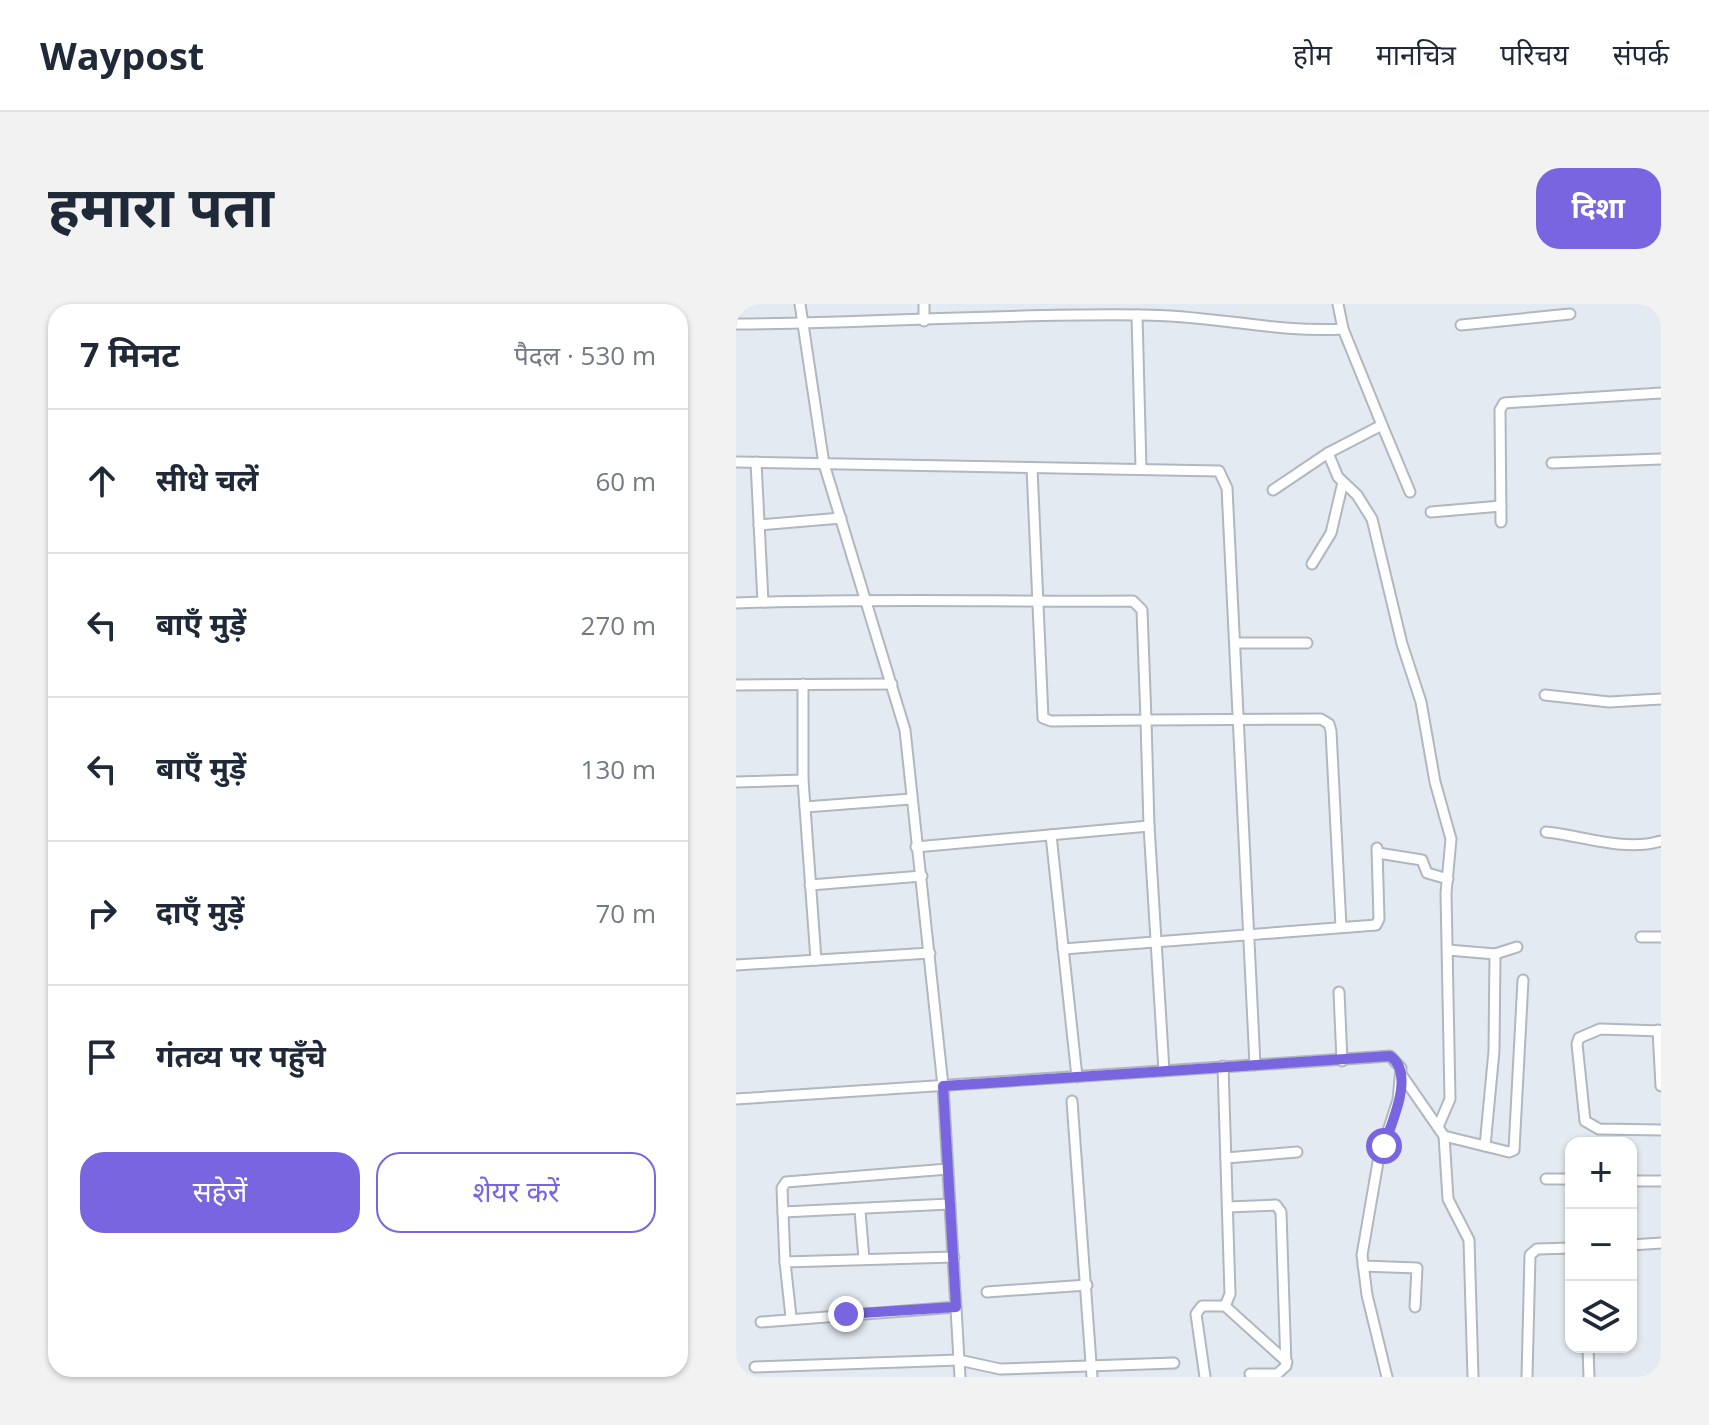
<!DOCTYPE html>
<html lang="hi">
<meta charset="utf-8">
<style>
:root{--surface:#fff;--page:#f2f2f3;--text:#1f2937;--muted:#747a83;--line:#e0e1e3;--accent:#7a65e0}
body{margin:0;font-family:"Open Sans","Noto Sans Devanagari",sans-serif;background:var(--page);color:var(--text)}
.controls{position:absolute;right:24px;bottom:24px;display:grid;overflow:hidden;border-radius:16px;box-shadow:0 2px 6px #0004}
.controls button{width:72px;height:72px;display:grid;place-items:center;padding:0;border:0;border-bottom:2px solid var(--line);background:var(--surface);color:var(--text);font:40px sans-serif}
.stop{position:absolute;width:24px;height:24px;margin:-18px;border:6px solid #7a65e0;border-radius:50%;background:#fff}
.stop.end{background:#7a65e0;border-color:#fff;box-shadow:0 2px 8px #0008}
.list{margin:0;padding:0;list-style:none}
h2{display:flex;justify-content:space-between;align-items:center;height:104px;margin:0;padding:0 32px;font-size:34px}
h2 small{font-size:26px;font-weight:400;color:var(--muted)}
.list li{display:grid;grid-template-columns:52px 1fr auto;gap:24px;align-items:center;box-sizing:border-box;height:144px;padding:0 32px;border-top:2px solid var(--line)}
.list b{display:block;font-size:30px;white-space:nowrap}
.list em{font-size:26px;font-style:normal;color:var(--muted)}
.actions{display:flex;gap:16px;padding:24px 32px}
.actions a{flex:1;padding:18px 0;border:2px solid var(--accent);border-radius:24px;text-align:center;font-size:28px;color:var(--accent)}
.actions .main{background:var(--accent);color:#fff}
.icon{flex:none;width:44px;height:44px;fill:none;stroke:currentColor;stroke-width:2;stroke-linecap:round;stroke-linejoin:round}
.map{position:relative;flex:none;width:925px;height:1073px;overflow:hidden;border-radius:24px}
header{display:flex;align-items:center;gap:48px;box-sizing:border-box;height:112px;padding:0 40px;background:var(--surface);border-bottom:2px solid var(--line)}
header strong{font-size:38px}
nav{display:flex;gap:44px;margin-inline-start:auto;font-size:28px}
.intro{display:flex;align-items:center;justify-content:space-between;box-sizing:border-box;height:192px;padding:0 48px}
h1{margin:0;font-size:56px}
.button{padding:20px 36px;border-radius:24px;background:var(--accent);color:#fff;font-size:28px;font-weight:700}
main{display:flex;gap:48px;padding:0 48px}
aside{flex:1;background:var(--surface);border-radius:24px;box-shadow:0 2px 6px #0004}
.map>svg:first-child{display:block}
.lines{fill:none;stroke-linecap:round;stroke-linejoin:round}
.street-casing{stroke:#b1b7be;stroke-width:13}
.street{stroke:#fff;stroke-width:9}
.route{stroke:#7a65e0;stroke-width:10}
</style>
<header>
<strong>Waypost</strong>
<nav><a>होम</a><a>मानचित्र</a><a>परिचय</a><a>संपर्क</a></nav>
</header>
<div class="intro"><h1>हमारा पता</h1><a class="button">दिशा</a></div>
<main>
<aside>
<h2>7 मिनट<small>पैदल · 530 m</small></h2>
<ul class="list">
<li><svg class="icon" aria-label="ahead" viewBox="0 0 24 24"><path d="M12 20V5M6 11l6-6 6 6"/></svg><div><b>सीधे चलें</b></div><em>60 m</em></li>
<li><svg class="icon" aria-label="left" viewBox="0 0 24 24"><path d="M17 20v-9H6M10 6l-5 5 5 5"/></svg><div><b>बाएँ मुड़ें</b></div><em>270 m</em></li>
<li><svg class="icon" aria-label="left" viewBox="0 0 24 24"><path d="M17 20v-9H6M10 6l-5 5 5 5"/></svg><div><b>बाएँ मुड़ें</b></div><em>130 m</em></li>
<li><svg class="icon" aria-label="right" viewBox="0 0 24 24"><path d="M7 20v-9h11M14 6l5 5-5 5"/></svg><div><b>दाएँ मुड़ें</b></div><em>70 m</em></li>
<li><svg class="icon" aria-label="arrive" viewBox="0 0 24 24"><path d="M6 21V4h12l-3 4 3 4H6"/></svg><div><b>गंतव्य पर पहुँचे</b></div></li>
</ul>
<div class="actions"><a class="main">सहेजें</a><a>शेयर करें</a></div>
</aside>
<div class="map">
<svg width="925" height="1073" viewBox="0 0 925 1073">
<rect width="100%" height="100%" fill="#e4eaf1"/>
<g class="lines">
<defs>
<g id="street">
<polyline points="64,0 88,160 169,426 207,782 224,1073"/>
<polyline points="188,0 188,17"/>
<polyline points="401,11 405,165"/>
<path d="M0,20C136,19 272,9 407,11C474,11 541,29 607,25L602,0"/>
<polyline points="725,21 834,10"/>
<polyline points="607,25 646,121 592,149 602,173 621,191 636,215 666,340 685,398 699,478 715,535 710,589 714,795 702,823"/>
<polyline points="646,121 674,188"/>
<polyline points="0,158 483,167 491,184 519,761"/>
<polyline points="20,158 27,298"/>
<polyline points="816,159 925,155"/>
<polyline points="537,186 592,149"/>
<polyline points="695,208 765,202"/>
<polyline points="765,218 764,106 768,99 925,89"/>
<polyline points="23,221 105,214"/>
<polyline points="576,260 595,229 607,178"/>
<path d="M0,299C132,294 264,298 397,297L406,306L410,416L315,417L307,414L296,164"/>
<polyline points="501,339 571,339"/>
<polyline points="0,381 156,380"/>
<polyline points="809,391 873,398 925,395"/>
<polyline points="67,476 67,380"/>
<polyline points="0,478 67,476 80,656"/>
<polyline points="69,503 175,495"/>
<polyline points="413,522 428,767"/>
<path d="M810,528C848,532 888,548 925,537"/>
<polyline points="315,531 341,773"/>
<polyline points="180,543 413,522 410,416 585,415 593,420 595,427 605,623"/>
<polyline points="642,549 686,556 691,569 712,575"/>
<polyline points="74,581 186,572"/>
<polyline points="905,633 925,633"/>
<polyline points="327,645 640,621 643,615 641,544"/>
<polyline points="712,646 759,650 781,643"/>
<polyline points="0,661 194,649"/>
<polyline points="603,688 606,757"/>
<polyline points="922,726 925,782"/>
<polyline points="925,727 864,725 843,734 841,740 849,817 863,825 925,826"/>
<polyline points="665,770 708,832 712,895 733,936 737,1073"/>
<polyline points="0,795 654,752 665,764 662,796 642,858 626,951 631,991 651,1073"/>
<polyline points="336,797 356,1073"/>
<polyline points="708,832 773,848 778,846 787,676"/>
<polyline points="749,842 758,747 759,650"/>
<polyline points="490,854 561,848"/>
<polyline points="810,875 835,875"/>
<polyline points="895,877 925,877"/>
<polyline points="492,903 540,901 545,908 550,1062 541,1070 514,1070"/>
<polyline points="124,907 128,955"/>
<polyline points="47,908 214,900"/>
<polyline points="895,941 925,939"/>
<polyline points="49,958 46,884 50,878 212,865"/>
<polyline points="627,962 681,964 679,1003"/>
<polyline points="251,988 351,981"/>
<polyline points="489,1002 551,1058"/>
<polyline points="55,1013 49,958 218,953"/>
<polyline points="25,1018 220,1003"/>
<polyline points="852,1043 853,1073"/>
<polyline points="19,1063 223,1056 264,1065 438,1059"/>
<polyline points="469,1073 460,1010 466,1002 489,1002 494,990 487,762"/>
<polyline points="791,1073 794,951 801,945 835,944"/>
</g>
</defs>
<use href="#street" class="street-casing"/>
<use href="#street" class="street"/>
</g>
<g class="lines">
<path class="route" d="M110,1010L220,1003L207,782L654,752C680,769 655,819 648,842"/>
</g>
</svg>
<div class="controls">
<button>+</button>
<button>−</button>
<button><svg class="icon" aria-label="layers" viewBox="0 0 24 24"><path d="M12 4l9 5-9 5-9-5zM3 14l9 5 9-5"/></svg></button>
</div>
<div class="stop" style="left:648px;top:842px"></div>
<div class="stop end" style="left:110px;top:1010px"></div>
</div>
</main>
